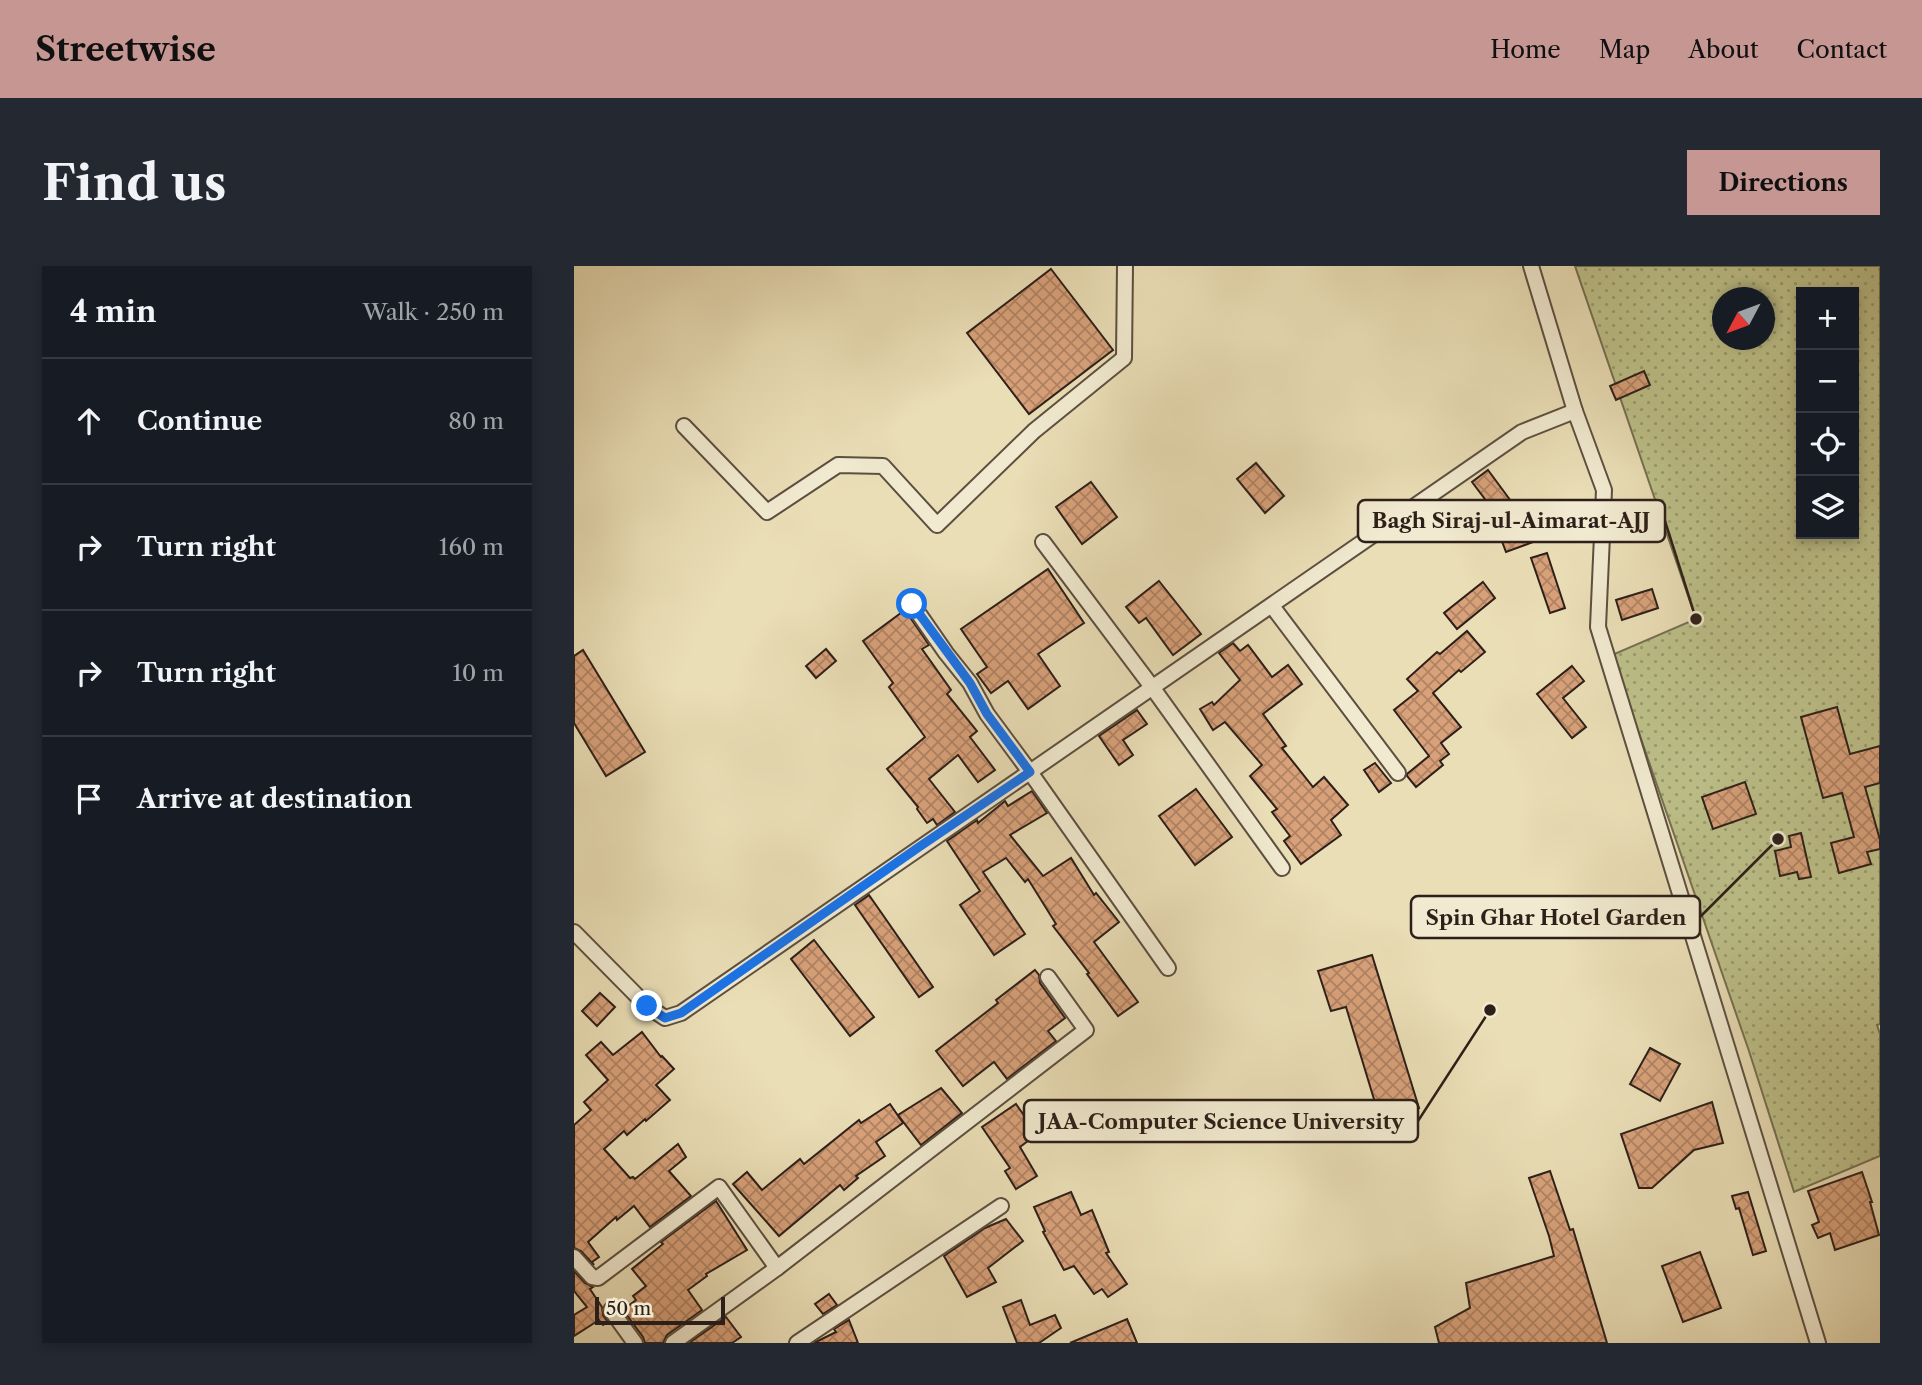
<!DOCTYPE html>
<meta charset="utf-8">
<style>
:root{--surface:#171b24;--page:#242831;--text:#f1f3f6;--muted:#9ea1a6;--line:#363941;--accent:#c59692}
body{margin:0;font-family:"Libre Caslon Text",serif;background:var(--page);color:var(--text)}
.controls{position:absolute;right:21px;top:21px;display:grid;overflow:hidden;border-radius:0px;box-shadow:0 4px 10px #0003}
.controls button{width:63px;height:63px;display:grid;place-items:center;padding:0;border:0;border-bottom:2px solid var(--line);background:var(--surface);color:var(--text);font:35px sans-serif}
.compass{position:absolute;left:1138px;top:21px;width:63px;height:63px;border-radius:50%;background:var(--surface);box-shadow:0 4px 10px #0003;rotate:229deg}
.scale{position:absolute;left:21px;bottom:18px;width:130px;box-sizing:border-box;padding-left:7px;border:4px solid #2d1f19;border-top:0;font-size:19px;line-height:24px;white-space:nowrap;color:#2d1f19;-webkit-text-stroke:5px #f1ead0;paint-order:stroke}
.stop{position:absolute;width:21px;height:21px;margin:-16px;border:5px solid #1a73e8;border-radius:50%;background:#fff}
.stop.end{background:#1a73e8;border-color:#fff;box-shadow:0 2px 7px #0008}
.list{margin:0;padding:0;list-style:none}
h2{display:flex;justify-content:space-between;align-items:center;height:91px;margin:0;padding:0 28px;font-size:30px}
h2 small{font-size:23px;font-weight:400;color:var(--muted)}
.list li{display:grid;grid-template-columns:46px 1fr auto;gap:21px;align-items:center;box-sizing:border-box;height:126px;padding:0 28px;border-top:2px solid var(--line)}
.list b{display:block;font-size:26px;white-space:nowrap}
.list em{font-size:23px;font-style:normal;color:var(--muted)}
.icon{flex:none;width:38px;height:38px;fill:none;stroke:currentColor;stroke-width:2;stroke-linecap:round;stroke-linejoin:round}
.map{position:relative;flex:none;width:1306px;height:1077px;overflow:hidden;border-radius:0px}
header{display:flex;align-items:center;gap:42px;box-sizing:border-box;height:98px;padding:0 35px;background:var(--accent);color:#111}
header strong{font-size:33px}
nav{display:flex;gap:38px;margin-inline-start:auto;font-size:24px}
.intro{display:flex;align-items:center;justify-content:space-between;box-sizing:border-box;height:168px;padding:0 42px}
h1{margin:0;font-size:49px}
.button{padding:18px 32px;border-radius:0px;background:var(--accent);color:#111;font-size:24px;font-weight:700}
main{display:flex;gap:42px;padding:0 42px}
aside{flex:1;background:var(--surface);border-radius:0px;box-shadow:0 4px 10px #0003}
.map>svg:first-child{display:block}
.grass{fill:url(#grass-dots);stroke:#757051;stroke-width:2;fill-rule:evenodd}
.building{fill:url(#building-cross-hatch);stroke:#2d1f19;stroke-width:2}
.lines{fill:none;stroke-linecap:round;stroke-linejoin:round}
.street-casing{stroke:#5c4f40;stroke-width:18}
.street{stroke:#f1ead0;stroke-width:14}
.route{stroke:#1a73e8;stroke-width:9}
.leader{fill:none;stroke:#2d1f19;stroke-width:2.5}
.callout-dot{fill:#2d1f19;stroke:#f1ead0;stroke-width:2.5}
.callout{fill:#f1ead0;stroke:#2d1f19;stroke-width:2.5}
.callout-label{font-size:21px;text-anchor:middle;font-weight:bold;fill:#2d1f19}
</style>
<header>
<strong>Streetwise</strong>
<nav><a>Home</a><a>Map</a><a>About</a><a>Contact</a></nav>
</header>
<div class="intro"><h1>Find us</h1><a class="button">Directions</a></div>
<main>
<aside>
<h2>4 min<small>Walk · 250 m</small></h2>
<ul class="list">
<li><svg class="icon" aria-label="ahead" viewBox="0 0 24 24"><path d="M12 20V5M6 11l6-6 6 6"/></svg><div><b>Continue</b></div><em>80 m</em></li>
<li><svg class="icon" aria-label="right" viewBox="0 0 24 24"><path d="M7 20v-9h11M14 6l5 5-5 5"/></svg><div><b>Turn right</b></div><em>160 m</em></li>
<li><svg class="icon" aria-label="right" viewBox="0 0 24 24"><path d="M7 20v-9h11M14 6l5 5-5 5"/></svg><div><b>Turn right</b></div><em>10 m</em></li>
<li><svg class="icon" aria-label="arrive" viewBox="0 0 24 24"><path d="M6 21V4h12l-3 4 3 4H6"/></svg><div><b>Arrive at destination</b></div></li>
</ul>
</aside>
<div class="map">
<svg width="1306" height="1077" viewBox="0 0 1306 1077">
<defs>
<pattern id="grass-dots" width="8" height="8" patternUnits="userSpaceOnUse" patternTransform="scale(1.75)"><rect width="8" height="8" fill="#bdc089"/><path d="M2 2h.1M6 6h.1" fill="none" stroke="#9a9b6f" stroke-width="1.8" stroke-linecap="round"/></pattern>
<pattern id="building-cross-hatch" width="8" height="8" patternUnits="userSpaceOnUse" patternTransform="scale(1.75)"><rect width="8" height="8" fill="#d8a17a"/><path d="M0 0l8 8M0 8l8-8" fill="none" stroke="#b08363"/></pattern>
</defs>
<rect width="100%" height="100%" fill="#eadeb6"/>
<filter id="stains"><feTurbulence type="fractalNoise" baseFrequency=".00286" numOctaves="4"/><feColorMatrix values="0 0 0 0 .2 0 0 0 0 .09 0 0 0 0 .02 0 0 0 .5 -.17"/></filter>
<radialGradient id="worn" r=".72"><stop offset=".6" stop-color="#630" stop-opacity="0"/><stop offset="1" stop-color="#630" stop-opacity=".3"/></radialGradient>
<path class="grass" d="M1001,0H1306V758L1303,759L1306,768V890L1220,926L1175,785L1038,389L1122,353ZM1227,26H1280V268H1227ZM1148,32H1190V74H1148Z"/>
<g class="building">
<polygon points="477,3 539,84 455,148 393,67"/>
<polygon points="1070,105 1076,119 1042,134 1036,120"/>
<polygon points="682,197 710,230 691,247 663,213"/>
<polygon points="914,204 945,246 951,243 962,275 932,286 920,254 926,253 898,216"/>
<polygon points="517,216 543,251 508,278 482,241"/>
<polygon points="973,287 991,342 976,347 957,292"/>
<polygon points="474,303 510,357 464,388 486,420 454,443 434,415 417,427 403,408 413,401 387,363"/>
<polygon points="585,315 627,368 599,389 572,352 565,357 552,341"/>
<polygon points="909,316 921,332 883,363 870,347"/>
<polygon points="1078,323 1084,342 1048,354 1042,334"/>
<polygon points="331,344 355,379 348,383 377,424 373,428 403,465 396,471 421,504 404,516 384,489 355,513 381,546 363,559 359,553 353,557 343,543 344,541 313,503 351,471 315,421 319,417 289,375"/>
<polygon points="893,365 911,386 887,406 885,404 859,427 887,461 867,477 875,488 866,495 869,499 842,521 833,510 833,508 855,490 820,444 844,425 833,413 863,386 866,388"/>
<polygon points="659,377 666,385 674,379 698,411 714,399 728,418 689,448 712,480 708,482 739,521 750,511 774,539 757,554 767,569 727,598 710,575 716,570 698,546 703,543 676,510 688,499 651,456 639,464 626,443 638,436 640,439 666,414 645,387"/>
<polygon points="252,383 262,395 242,412 232,400"/>
<polygon points="9,384 71,486 32,510 0,457 0,390"/>
<polygon points="998,400 1010,415 989,432 1012,461 998,472 963,428"/>
<polygon points="1263,441 1276,488 1306,480 1306,517 1291,521 1306,574 1306,583 1293,586 1297,598 1265,607 1257,577 1280,571 1268,527 1249,532 1227,451"/>
<polygon points="563,444 573,458 549,474 559,489 545,499 525,470"/>
<polygon points="801,497 817,517 805,526 790,504"/>
<polygon points="1171,516 1182,548 1139,563 1128,531"/>
<polygon points="622,523 658,571 621,599 585,550"/>
<polygon points="458,525 473,547 436,569 469,610 497,592 520,629 522,627 545,656 520,676 564,736 544,750 513,708 515,707 479,660 482,658 454,613 451,616 432,592 409,606 451,668 420,689 386,639 406,625 373,575 403,554 404,557 431,535 434,540"/>
<polygon points="1227,567 1237,611 1225,613 1223,606 1206,610 1201,585 1217,581 1215,570"/>
<polygon points="295,629 359,721 345,731 281,639"/>
<polygon points="240,674 300,751 276,770 217,693"/>
<polygon points="798,689 845,842 806,853 772,741 757,745 744,705"/>
<polygon points="461,704 465,709 466,717 491,752 474,765 482,775 433,813 420,796 389,820 362,785 424,737 422,734"/>
<polygon points="26,727 41,741 23,760 8,745"/>
<polygon points="68,766 87,791 88,790 100,803 82,819 96,834 72,855 71,853 53,869 50,865 30,883 56,912 59,911 61,913 104,878 112,891 95,905 117,930 76,961 60,940 43,954 42,951 14,976 25,991 18,996 20,999 7,985 0,982 0,859 17,844 10,836 34,814 12,789 27,776 39,789"/>
<polygon points="1076,782 1106,798 1086,835 1056,818"/>
<polygon points="367,822 388,847 347,879 324,849"/>
<polygon points="1138,836 1149,877 1120,884 1078,922 1065,922 1047,868"/>
<polygon points="316,838 329,857 302,876 311,890 282,910 284,912 270,924 266,919 205,970 159,918 173,906 188,924 226,893 230,898 285,854 287,857"/>
<polygon points="442,838 463,868 446,881 463,910 442,923 431,905 436,902 408,861"/>
<polygon points="976,905 996,964 999,963 1033,1077 865,1077 861,1061 896,1042 892,1017 980,990 975,970 955,912"/>
<polygon points="1288,906 1298,936 1296,936 1305,969 1261,984 1256,967 1244,972 1238,959 1245,956 1234,925"/>
<polygon points="497,926 507,949 518,944 535,986 532,987 553,1018 534,1031 528,1023 520,1028 500,1000 490,1004 469,966 471,965 460,941"/>
<polygon points="1174,926 1192,985 1179,989 1165,942 1162,943 1158,930"/>
<polygon points="142,935 173,984 132,1008 133,1010 114,1024 128,1044 93,1069 89,1077 71,1077 69,1071 49,1044 62,1034 59,1030 72,1020 58,1003 89,978 87,976"/>
<polygon points="432,953 449,975 414,1002 422,1016 393,1031 370,990 411,962"/>
<polygon points="1126,986 1147,1042 1109,1056 1088,1000"/>
<polygon points="0,1005 11,1017 19,1021 16,1023 28,1041 29,1049 34,1056 29,1059 25,1054 0,1070 0,1049 13,1041 0,1025"/>
<polygon points="255,1028 263,1039 249,1048 241,1038"/>
<polygon points="447,1034 456,1059 481,1049 487,1062 465,1077 443,1077 429,1041"/>
<polygon points="152,1051 167,1071 158,1077 115,1077"/>
<polygon points="553,1053 563,1077 496,1077"/>
<polygon points="275,1054 284,1077 240,1077 262,1066 260,1063"/>
</g>
<g class="lines">
<defs>
<g id="street">
<polyline points="957,0 1001,145 1030,224 1024,361 1244,1077"/>
<polyline points="110,160 193,246 264,199 309,200 363,259 460,165 550,92 551,0"/>
<polyline points="469,276 578,421 708,602"/>
<polyline points="338,338 372,387 396,417 413,448 456,506 594,702"/>
<polyline points="698,340 824,507"/>
<polyline points="0,666 73,740 91,752 107,747 948,166 1001,145"/>
<polyline points="0,991 18,1011 24,1012 145,921 203,1002"/>
<polyline points="37,1044 61,1077"/>
<polyline points="99,1077 203,1002 512,764 474,711"/>
<polyline points="223,1077 427,940"/>
</g>
</defs>
<use href="#street" class="street-casing"/>
<use href="#street" class="street"/>
</g>
<g class="lines">
<polyline class="route" points="73,740 91,752 107,747 345,581 456,506 413,448 396,417 338,338"/>
</g>
<path class="leader" d="M1122 353L1091 255M1204 573L1126 651M916 744L844 855"/>
<g class="callout-dot">
<circle cx="1122" cy="353" r="7"/>
<circle cx="1204" cy="573" r="7"/>
<circle cx="916" cy="744" r="7"/>
</g>
<g class="callout">
<rect x="784" y="234" width="307" height="42" rx="7"/>
<rect x="837" y="630" width="289" height="42" rx="7"/>
<rect x="450" y="834" width="394" height="42" rx="7"/>
</g>
<g class="callout-label">
<text x="937" y="262">Bagh Siraj-ul-Aimarat-AJJ</text>
<text x="982" y="659">Spin Ghar Hotel Garden</text>
<text x="647" y="863">JAA-Computer Science University</text>
</g>
<rect width="100%" height="100%" filter="url(#stains)"/>
<rect width="100%" height="100%" fill="url(#worn)"/>
</svg>
<div class="controls">
<button>+</button>
<button>−</button>
<button><svg class="icon" aria-label="locate" viewBox="0 0 24 24"><circle cx="12" cy="12" r="6"/><path d="M12 2v4M12 18v4M2 12h4M18 12h4"/></svg></button>
<button><svg class="icon" aria-label="layers" viewBox="0 0 24 24"><path d="M12 4l9 5-9 5-9-5zM3 14l9 5 9-5"/></svg></button>
</div>
<svg class="compass" viewBox="-18 -18 36 36"><path d="M0-13l5 13h-10z" fill="#e53935"/><path d="M0 13l5-13h-10z" fill="#9ea1a6"/></svg>
<div class="scale">50 m</div>
<div class="stop" style="left:338px;top:338px"></div>
<div class="stop end" style="left:73px;top:740px"></div>
</div>
</main>
